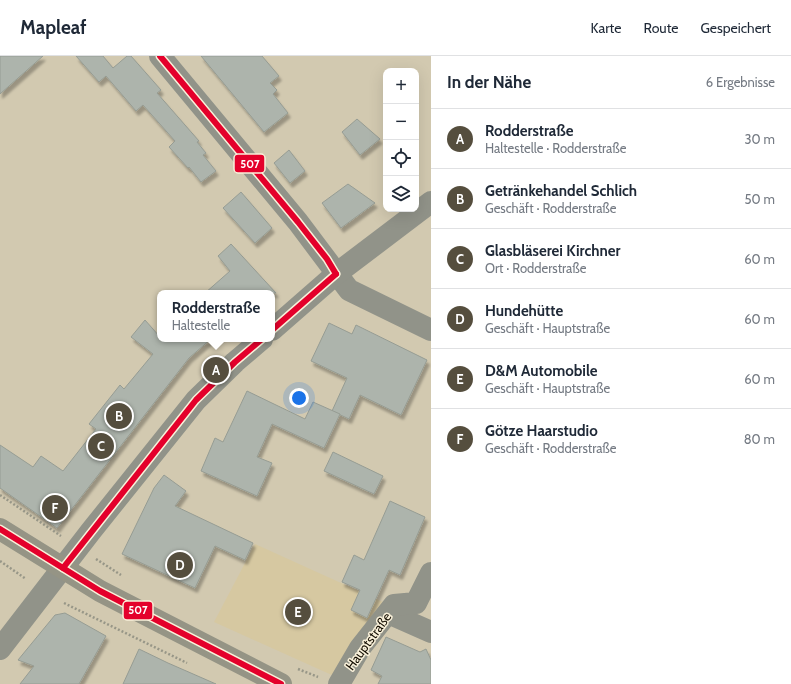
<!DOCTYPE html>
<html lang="de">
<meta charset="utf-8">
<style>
:root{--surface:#fff;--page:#f6f6f7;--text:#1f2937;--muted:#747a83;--line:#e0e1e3;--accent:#554e3e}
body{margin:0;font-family:Cabin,sans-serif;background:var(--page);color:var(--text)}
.controls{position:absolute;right:12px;top:12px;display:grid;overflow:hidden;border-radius:8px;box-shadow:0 4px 16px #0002}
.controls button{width:36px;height:36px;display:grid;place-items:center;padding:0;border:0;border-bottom:1px solid var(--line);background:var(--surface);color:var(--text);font:20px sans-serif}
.you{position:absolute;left:299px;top:342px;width:14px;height:14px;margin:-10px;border:3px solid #fff;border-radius:50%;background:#1a73e8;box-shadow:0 0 0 6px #1a73e833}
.badge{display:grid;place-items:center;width:26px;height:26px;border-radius:50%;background:var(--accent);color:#fff;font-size:13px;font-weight:700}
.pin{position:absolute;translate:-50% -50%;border:2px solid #fff;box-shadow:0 1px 4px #0006}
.popup{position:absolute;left:157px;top:234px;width:118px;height:52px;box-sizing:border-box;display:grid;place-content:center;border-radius:8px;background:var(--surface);filter:drop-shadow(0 1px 3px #0005);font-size:13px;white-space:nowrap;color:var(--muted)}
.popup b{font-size:15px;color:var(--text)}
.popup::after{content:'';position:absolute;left:50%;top:100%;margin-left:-8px;border:8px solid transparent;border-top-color:var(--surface)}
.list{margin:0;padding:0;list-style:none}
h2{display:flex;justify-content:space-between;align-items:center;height:52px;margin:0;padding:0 16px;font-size:17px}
h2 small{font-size:13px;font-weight:400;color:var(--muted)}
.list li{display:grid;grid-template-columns:26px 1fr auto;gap:12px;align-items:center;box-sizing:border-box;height:60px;padding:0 16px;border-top:1px solid var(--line)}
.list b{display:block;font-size:15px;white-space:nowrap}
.list p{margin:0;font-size:13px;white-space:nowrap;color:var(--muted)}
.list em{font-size:13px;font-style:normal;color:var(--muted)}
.icon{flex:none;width:22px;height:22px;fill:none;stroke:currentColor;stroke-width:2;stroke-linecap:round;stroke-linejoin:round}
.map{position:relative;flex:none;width:431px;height:628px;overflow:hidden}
header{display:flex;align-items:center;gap:24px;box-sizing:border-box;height:56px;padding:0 20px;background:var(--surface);border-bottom:1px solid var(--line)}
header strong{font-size:19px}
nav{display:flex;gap:22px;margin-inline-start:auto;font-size:14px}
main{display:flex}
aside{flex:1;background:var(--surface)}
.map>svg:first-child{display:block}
.built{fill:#d6c8a1}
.building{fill:#adb4ac;stroke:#969c93;filter:url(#shadow)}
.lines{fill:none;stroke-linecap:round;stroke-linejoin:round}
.path{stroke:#979687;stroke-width:2.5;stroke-dasharray:2 2;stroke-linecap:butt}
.minor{stroke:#919389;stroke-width:22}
.major{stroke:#959485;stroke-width:22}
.bus-1-casing{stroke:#f9f1da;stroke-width:9}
.bus-1{stroke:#e4002b;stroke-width:6}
.labels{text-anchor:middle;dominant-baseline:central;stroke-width:3;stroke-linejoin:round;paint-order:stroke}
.street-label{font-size:13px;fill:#120c00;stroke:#f9f1da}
.line-badge{stroke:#f9f1da;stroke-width:1.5}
.badge-label{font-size:11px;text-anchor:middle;font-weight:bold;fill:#fff}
</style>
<header>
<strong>Mapleaf</strong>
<nav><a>Karte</a><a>Route</a><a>Gespeichert</a></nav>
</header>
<main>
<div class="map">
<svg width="431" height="628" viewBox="0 0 431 628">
<defs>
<filter id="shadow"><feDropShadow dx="2.5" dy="4.5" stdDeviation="1" flood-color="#0004"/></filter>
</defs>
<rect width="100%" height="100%" fill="#d2c9b0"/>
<polygon class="built" points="255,488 383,546 334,620 214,566"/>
<g class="building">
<polygon points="0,0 43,0 0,38"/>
<polygon points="76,0 103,0 113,12 127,0 131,0 161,34 157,37 199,85 197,86 206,97 203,99 216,115 201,126 189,111 188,112 169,91 175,85 143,49 136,55 106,20 99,26"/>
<polygon points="201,0 262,0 279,20 270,27 277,34 273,38 288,57 264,76"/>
<polygon points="357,63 380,83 360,99 342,76"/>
<polygon points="289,94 305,115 290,127 274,107"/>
<polygon points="348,128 375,147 341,172 322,147"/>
<polygon points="241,136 272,172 255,187 223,152"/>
<polygon points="231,188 276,237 205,237 230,215 218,200"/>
<polygon points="145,264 160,281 160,283 211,283 189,302 57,472 0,432 0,389 33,411 41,400 63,415 96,373 89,368 120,329 124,333 153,298 131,281"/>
<polygon points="329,267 352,278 356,269 427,304 401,359 360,339 349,363 332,355 347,322 311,305"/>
<polygon points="247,335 305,363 313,346 340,358 324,392 272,368 257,401 272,407 257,440 201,415 215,382 223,386"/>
<polygon points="333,396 383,420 374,438 324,415"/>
<polygon points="164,419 186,435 175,450 253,487 245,504 215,490 195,532 122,498 154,432"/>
<polygon points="390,445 425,461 400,519 389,514 367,562 351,554 360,534 342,526 354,499 364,504"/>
<polygon points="65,557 106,580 79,628 20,628 34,610 18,604 55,559"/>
<polygon points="386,581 420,596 426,593 431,604 431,628 378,628 382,620 371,614"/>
<polygon points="139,593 168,607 216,628 123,628"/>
</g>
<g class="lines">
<g class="path">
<polyline points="0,439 61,480"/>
<polyline points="96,503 121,519"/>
<polyline points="0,505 26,523"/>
<polyline points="64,547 187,607"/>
<polyline points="298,613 318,621"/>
</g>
<g class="minor">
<polyline points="160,0 298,166 349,234 431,274"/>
<polyline points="272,274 336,218 431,146"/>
<polyline points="388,557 431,576"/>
<polyline points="0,593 91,475 196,344 235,306 262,283"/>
<polyline points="339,628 360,592 394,549 416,547 431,517"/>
</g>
<polyline class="major" points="0,473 100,535 281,628"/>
<defs>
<g id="bus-1">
<polyline points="160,0 298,166 327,203 336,218"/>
<polyline points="272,274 336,218"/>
<polyline points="0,473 100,535 281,628"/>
<polyline points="63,512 196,344 235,306 262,283"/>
</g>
</defs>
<use href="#bus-1" class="bus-1-casing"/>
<use href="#bus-1" class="bus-1"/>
</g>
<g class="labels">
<g class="street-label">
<text transform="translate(368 585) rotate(-54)">Hauptstraße</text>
</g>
</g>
<g class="line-badge">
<rect x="234" y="98" width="31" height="19" rx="4" fill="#e4002b"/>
<rect x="123" y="545" width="30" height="19" rx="4" fill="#e4002b"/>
</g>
<g class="badge-label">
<text x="250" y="112">507</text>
<text x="138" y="558">507</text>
</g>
</svg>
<div class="controls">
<button>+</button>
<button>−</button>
<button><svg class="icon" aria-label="locate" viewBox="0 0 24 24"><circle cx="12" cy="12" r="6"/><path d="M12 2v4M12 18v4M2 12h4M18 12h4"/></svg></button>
<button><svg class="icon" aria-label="layers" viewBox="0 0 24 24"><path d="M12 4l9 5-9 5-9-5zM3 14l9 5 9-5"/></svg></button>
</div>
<div class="you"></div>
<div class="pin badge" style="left:216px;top:314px">A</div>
<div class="popup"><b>Rodderstraße</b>Haltestelle</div>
<div class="pin badge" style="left:119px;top:360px">B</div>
<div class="pin badge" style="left:101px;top:390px">C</div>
<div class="pin badge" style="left:180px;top:509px">D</div>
<div class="pin badge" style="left:298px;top:556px">E</div>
<div class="pin badge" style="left:55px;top:452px">F</div>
</div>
<aside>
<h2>In der Nähe<small>6 Ergebnisse</small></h2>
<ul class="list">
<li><span class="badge">A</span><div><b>Rodderstraße</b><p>Haltestelle · Rodderstraße</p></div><em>30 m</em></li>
<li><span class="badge">B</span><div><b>Getränkehandel Schlich</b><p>Geschäft · Rodderstraße</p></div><em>50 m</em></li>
<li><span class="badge">C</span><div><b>Glasbläserei Kirchner</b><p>Ort · Rodderstraße</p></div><em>60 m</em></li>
<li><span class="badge">D</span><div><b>Hundehütte</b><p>Geschäft · Hauptstraße</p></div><em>60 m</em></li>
<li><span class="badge">E</span><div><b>D&amp;M Automobile</b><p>Geschäft · Hauptstraße</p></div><em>60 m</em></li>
<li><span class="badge">F</span><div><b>Götze Haarstudio</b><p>Geschäft · Rodderstraße</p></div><em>80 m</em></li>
</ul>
</aside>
</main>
